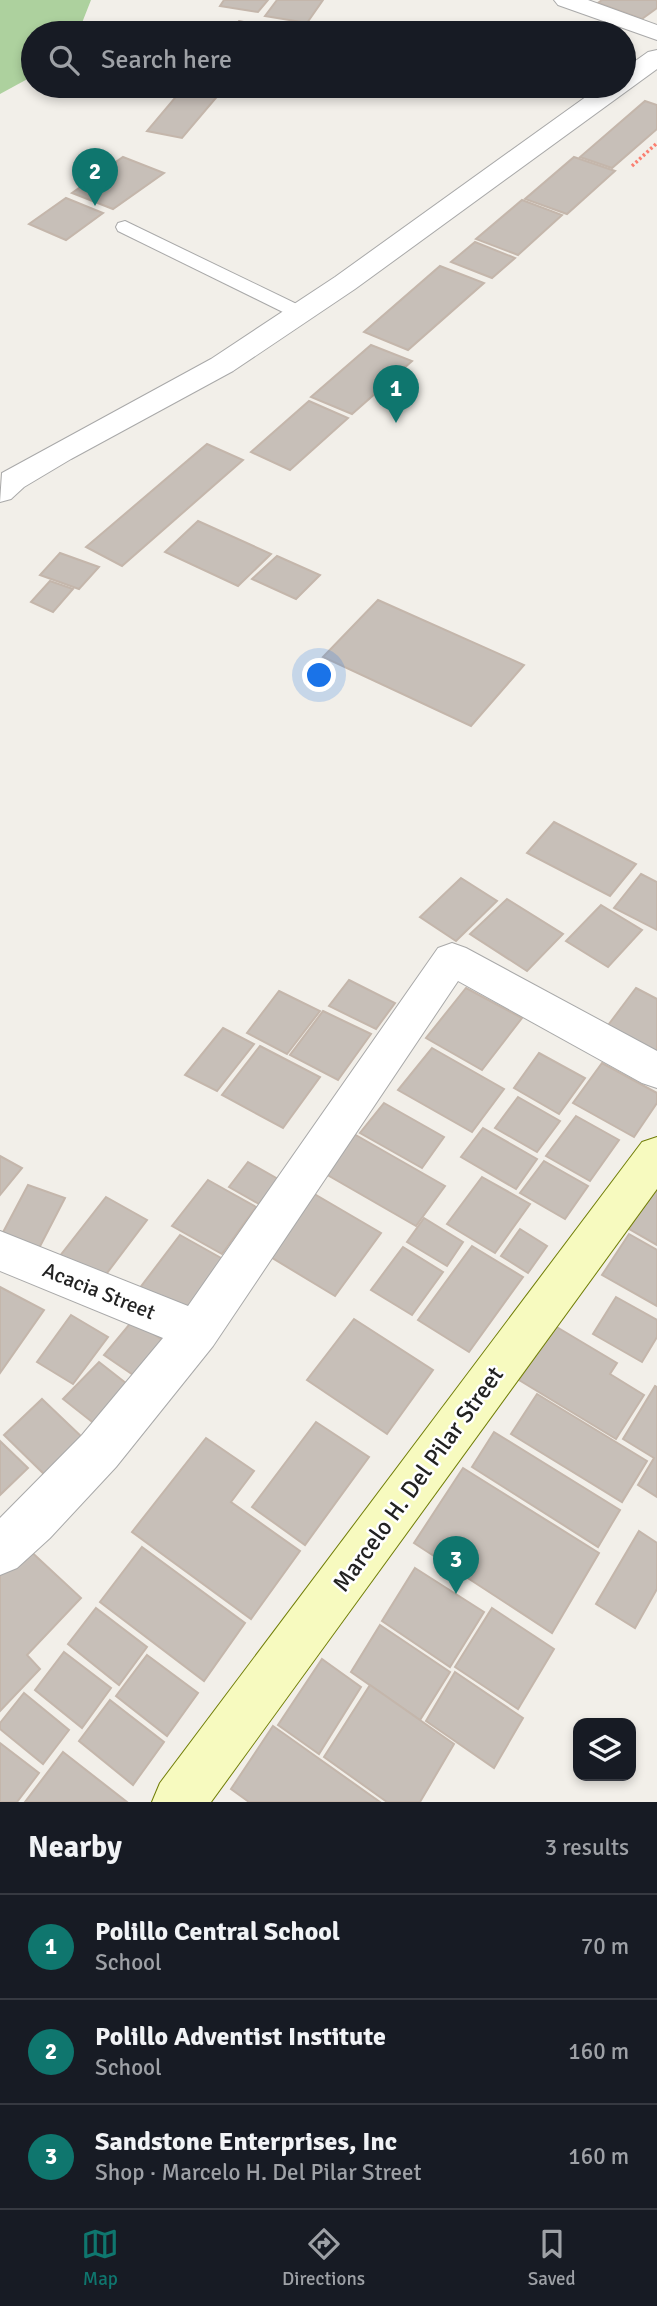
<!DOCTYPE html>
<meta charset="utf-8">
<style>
:root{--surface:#171b24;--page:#20242c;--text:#f1f3f6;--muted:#9ea1a6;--line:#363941;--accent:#0f766e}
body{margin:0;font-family:Signika,sans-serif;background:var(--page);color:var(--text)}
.controls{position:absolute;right:21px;bottom:21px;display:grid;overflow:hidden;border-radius:14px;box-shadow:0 4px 10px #0003}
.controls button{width:63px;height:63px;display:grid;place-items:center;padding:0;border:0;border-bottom:2px solid var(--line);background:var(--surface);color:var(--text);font:35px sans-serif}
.you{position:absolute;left:320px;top:676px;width:24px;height:24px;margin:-18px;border:5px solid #fff;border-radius:50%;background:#1a73e8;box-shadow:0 0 0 10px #1a73e833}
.badge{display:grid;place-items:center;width:46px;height:46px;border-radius:50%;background:var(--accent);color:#fff;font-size:23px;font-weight:700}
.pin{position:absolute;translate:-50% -58px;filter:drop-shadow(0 2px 4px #0008)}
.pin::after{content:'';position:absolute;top:37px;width:24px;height:21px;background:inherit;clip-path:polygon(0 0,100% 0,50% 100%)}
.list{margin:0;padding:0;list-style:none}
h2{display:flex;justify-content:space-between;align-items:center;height:91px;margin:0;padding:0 28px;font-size:30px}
h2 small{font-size:23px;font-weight:400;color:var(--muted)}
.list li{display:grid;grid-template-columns:46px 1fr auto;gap:21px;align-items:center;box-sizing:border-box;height:105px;padding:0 28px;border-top:2px solid var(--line)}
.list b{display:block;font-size:26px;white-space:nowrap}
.list p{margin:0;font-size:23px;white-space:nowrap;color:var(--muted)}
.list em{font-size:23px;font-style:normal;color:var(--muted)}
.icon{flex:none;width:38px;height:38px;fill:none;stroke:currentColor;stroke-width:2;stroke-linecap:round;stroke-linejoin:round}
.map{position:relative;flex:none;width:657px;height:1802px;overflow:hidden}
.search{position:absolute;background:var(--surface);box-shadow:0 4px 10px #0003;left:21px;right:21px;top:21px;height:77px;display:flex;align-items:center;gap:18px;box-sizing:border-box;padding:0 24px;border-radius:38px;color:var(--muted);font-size:26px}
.sheet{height:406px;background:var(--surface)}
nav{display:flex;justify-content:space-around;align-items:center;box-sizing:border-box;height:98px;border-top:2px solid var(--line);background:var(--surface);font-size:19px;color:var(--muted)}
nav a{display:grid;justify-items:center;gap:4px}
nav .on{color:var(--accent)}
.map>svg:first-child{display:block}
.forest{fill:#add19e}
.building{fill:#c7bfb8;stroke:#c4b6ab;stroke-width:2}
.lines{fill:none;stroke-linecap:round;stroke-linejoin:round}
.service-casing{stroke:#a9a9a9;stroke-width:2}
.minor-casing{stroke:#a9a9a9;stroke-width:2}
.tertiary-casing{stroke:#a9a9a9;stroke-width:2}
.secondary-casing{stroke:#707d05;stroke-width:2}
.path{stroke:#fa8072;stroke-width:3.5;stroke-dasharray:2.5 2.5;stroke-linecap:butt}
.service{fill:#fff;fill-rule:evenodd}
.minor{fill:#fff;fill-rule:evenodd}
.tertiary{fill:#fff;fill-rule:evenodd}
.secondary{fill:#f7fabf;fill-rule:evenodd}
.labels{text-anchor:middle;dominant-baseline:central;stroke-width:5;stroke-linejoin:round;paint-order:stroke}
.street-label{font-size:21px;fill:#222;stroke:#fff}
.near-street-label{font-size:24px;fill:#222;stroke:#fff}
</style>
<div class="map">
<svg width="657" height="1802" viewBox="0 0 657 1802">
<rect width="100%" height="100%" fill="#f2efe9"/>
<polygon class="forest" points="0,0 91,0 78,33 33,33 33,76 0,94"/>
<g class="building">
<polygon points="224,0 268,0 258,12 220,6"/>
<polygon points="277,0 323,0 307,23 265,16"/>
<polygon points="602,0 657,0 657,8 642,19 598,3"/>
<polygon points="239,21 274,28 269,33 229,33"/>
<polygon points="185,86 226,86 182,138 147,131"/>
<polygon points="645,101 657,105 657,129 612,168 580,157"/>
<polygon points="123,157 164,173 113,209 72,193"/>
<polygon points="574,157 615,171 567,214 525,199"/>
<polygon points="66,198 103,213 66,240 29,224"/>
<polygon points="522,200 562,215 518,255 476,239"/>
<polygon points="475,242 515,258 492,278 451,262"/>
<polygon points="440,266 484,283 408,350 364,332"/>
<polygon points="371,345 412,361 352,414 311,397"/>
<polygon points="309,401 348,418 290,470 251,452"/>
<polygon points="207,444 243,460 122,566 86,547"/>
<polygon points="198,521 271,554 238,586 165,552"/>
<polygon points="60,553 99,567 79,589 40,575"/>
<polygon points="277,556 320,575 296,599 252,579"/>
<polygon points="50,581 73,589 53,612 31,602"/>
<polygon points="378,600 524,665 471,726 323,657"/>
<polygon points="554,822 636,864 610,896 527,853"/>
<polygon points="641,874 657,882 657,930 614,908"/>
<polygon points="461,878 497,901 456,941 420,917"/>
<polygon points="507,899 563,934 527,971 470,934"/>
<polygon points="601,905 642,930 608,967 566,941"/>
<polygon points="349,980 395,1003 376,1029 329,1006"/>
<polygon points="466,988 522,1018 482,1070 426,1038"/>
<polygon points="636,988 657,999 657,1062 603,1032"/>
<polygon points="279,991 320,1011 287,1054 247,1033"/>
<polygon points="323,1011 371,1034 338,1080 290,1055"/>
<polygon points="223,1028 254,1044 217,1091 185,1075"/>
<polygon points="260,1046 320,1077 283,1128 222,1095"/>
<polygon points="432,1048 504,1089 472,1132 398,1090"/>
<polygon points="539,1053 585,1078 559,1114 514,1088"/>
<polygon points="602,1063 657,1093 657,1103 634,1137 573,1103"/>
<polygon points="518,1097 560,1121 537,1152 495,1128"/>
<polygon points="384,1103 444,1137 422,1168 360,1133"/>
<polygon points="576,1116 619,1140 590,1181 546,1156"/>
<polygon points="483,1128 537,1159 516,1189 461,1157"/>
<polygon points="354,1134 445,1186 416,1226 324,1173"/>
<polygon points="0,1156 22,1168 0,1195"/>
<polygon points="544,1161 588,1186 565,1219 520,1193"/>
<polygon points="248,1162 278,1179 259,1204 229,1187"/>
<polygon points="482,1177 530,1204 495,1253 447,1224"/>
<polygon points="208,1180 256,1207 222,1254 172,1226"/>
<polygon points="28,1185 65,1198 35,1256 0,1244 0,1238"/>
<polygon points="657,1185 657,1245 629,1229"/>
<polygon points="311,1192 381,1233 335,1296 264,1253"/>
<polygon points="106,1197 147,1220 98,1285 56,1261"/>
<polygon points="424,1218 463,1242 447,1266 407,1242"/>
<polygon points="520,1229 547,1246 528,1273 501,1256"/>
<polygon points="629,1234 657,1250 657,1306 602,1275"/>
<polygon points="180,1235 230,1263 186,1322 136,1293"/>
<polygon points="472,1246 523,1277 469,1352 418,1320"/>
<polygon points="403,1247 443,1272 412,1315 371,1290"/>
<polygon points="0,1287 44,1310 0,1373"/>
<polygon points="616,1297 657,1320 657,1337 642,1362 593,1334"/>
<polygon points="71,1315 108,1337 73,1384 37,1362"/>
<polygon points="354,1319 433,1370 387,1434 307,1380"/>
<polygon points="133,1320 168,1344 139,1379 104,1355"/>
<polygon points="555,1326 617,1363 610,1374 644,1395 616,1439 519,1380"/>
<polygon points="99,1362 131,1387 96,1425 63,1399"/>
<polygon points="655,1386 657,1387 657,1497 638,1485 654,1458 623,1439"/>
<polygon points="537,1394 647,1461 622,1502 511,1434"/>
<polygon points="42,1399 84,1439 46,1476 4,1435"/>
<polygon points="316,1422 369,1457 305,1545 252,1507"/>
<polygon points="494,1432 620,1510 598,1547 472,1467"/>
<polygon points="206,1438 254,1471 231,1502 300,1551 251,1619 132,1532"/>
<polygon points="0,1441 28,1468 0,1495"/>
<polygon points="463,1468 599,1553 552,1633 414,1543"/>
<polygon points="639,1531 657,1543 657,1589 635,1628 596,1604"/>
<polygon points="25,1546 81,1598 27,1655 40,1669 0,1711 0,1571"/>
<polygon points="142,1547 245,1623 204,1681 100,1602"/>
<polygon points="415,1568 484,1612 450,1667 382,1621"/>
<polygon points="96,1608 147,1647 119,1685 68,1644"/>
<polygon points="492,1608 554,1649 518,1709 455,1667"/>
<polygon points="380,1625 450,1672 420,1720 351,1672"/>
<polygon points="64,1652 111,1688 82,1728 35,1690"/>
<polygon points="147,1655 198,1693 167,1736 116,1696"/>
<polygon points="322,1659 361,1687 319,1754 278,1725"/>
<polygon points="455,1672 523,1718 494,1768 426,1721"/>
<polygon points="370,1685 454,1744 420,1802 387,1802 324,1757"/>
<polygon points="24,1693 69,1730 43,1764 0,1729 0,1723"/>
<polygon points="110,1700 164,1742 133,1785 79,1741"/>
<polygon points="273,1726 380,1802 249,1802 231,1789"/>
<polygon points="0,1743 39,1773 17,1802 0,1802"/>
<polygon points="63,1752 127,1802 25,1802"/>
</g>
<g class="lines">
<defs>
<polygon id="service" points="125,221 307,309 310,313 307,317 293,317 118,231 116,227 118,223"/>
<g id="minor">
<polygon points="657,50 657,69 355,289 233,371 71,459 24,487 11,499 0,502 2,473 211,359 335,277 601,86 624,86 624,69 648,52"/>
<polygon points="452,943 466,948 657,1051 657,1088 642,1083 458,981 213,1346 116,1467 50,1538 17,1568 0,1575 0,1518 82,1435 163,1338 0,1271 0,1231 188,1306 438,948"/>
</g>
<polygon id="tertiary" points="554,0 588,0 657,25 657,40 558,5"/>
<polygon id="secondary" points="657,1137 657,1189 211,1802 152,1802 160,1783 642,1142"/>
</defs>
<use href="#service" class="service-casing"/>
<use href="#minor" class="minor-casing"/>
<use href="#tertiary" class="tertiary-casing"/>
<use href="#secondary" class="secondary-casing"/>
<polyline class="path" points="632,166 657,143"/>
<use href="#service" class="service"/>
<use href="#minor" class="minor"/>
<use href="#tertiary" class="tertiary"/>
<use href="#secondary" class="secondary"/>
</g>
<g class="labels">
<g class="street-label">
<text transform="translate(99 1291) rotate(22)">Acacia Street</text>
</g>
<g class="near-street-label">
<text transform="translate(418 1479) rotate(-54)">Marcelo H. Del Pilar Street</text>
</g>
</g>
</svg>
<div class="controls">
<button><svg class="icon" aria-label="layers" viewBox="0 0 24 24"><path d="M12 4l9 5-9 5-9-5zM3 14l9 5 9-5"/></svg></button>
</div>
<div class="you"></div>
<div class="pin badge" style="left:396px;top:423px">1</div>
<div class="pin badge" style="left:95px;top:206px">2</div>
<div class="pin badge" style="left:456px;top:1594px">3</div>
<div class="search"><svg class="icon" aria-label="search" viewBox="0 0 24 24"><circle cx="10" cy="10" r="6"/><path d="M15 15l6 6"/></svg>Search here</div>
</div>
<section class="sheet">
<h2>Nearby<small>3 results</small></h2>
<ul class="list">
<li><span class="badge">1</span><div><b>Polillo Central School</b><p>School</p></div><em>70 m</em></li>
<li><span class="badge">2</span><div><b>Polillo Adventist Institute</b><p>School</p></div><em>160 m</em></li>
<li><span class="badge">3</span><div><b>Sandstone Enterprises, Inc</b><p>Shop · Marcelo H. Del Pilar Street</p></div><em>160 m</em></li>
</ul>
</section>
<nav>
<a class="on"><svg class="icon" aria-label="map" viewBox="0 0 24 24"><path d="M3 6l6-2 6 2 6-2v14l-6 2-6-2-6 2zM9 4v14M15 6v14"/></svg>Map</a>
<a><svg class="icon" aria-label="directions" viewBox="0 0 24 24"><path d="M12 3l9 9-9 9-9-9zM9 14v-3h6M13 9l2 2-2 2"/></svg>Directions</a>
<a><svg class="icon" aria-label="saved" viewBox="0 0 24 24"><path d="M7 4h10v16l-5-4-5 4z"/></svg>Saved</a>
</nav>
